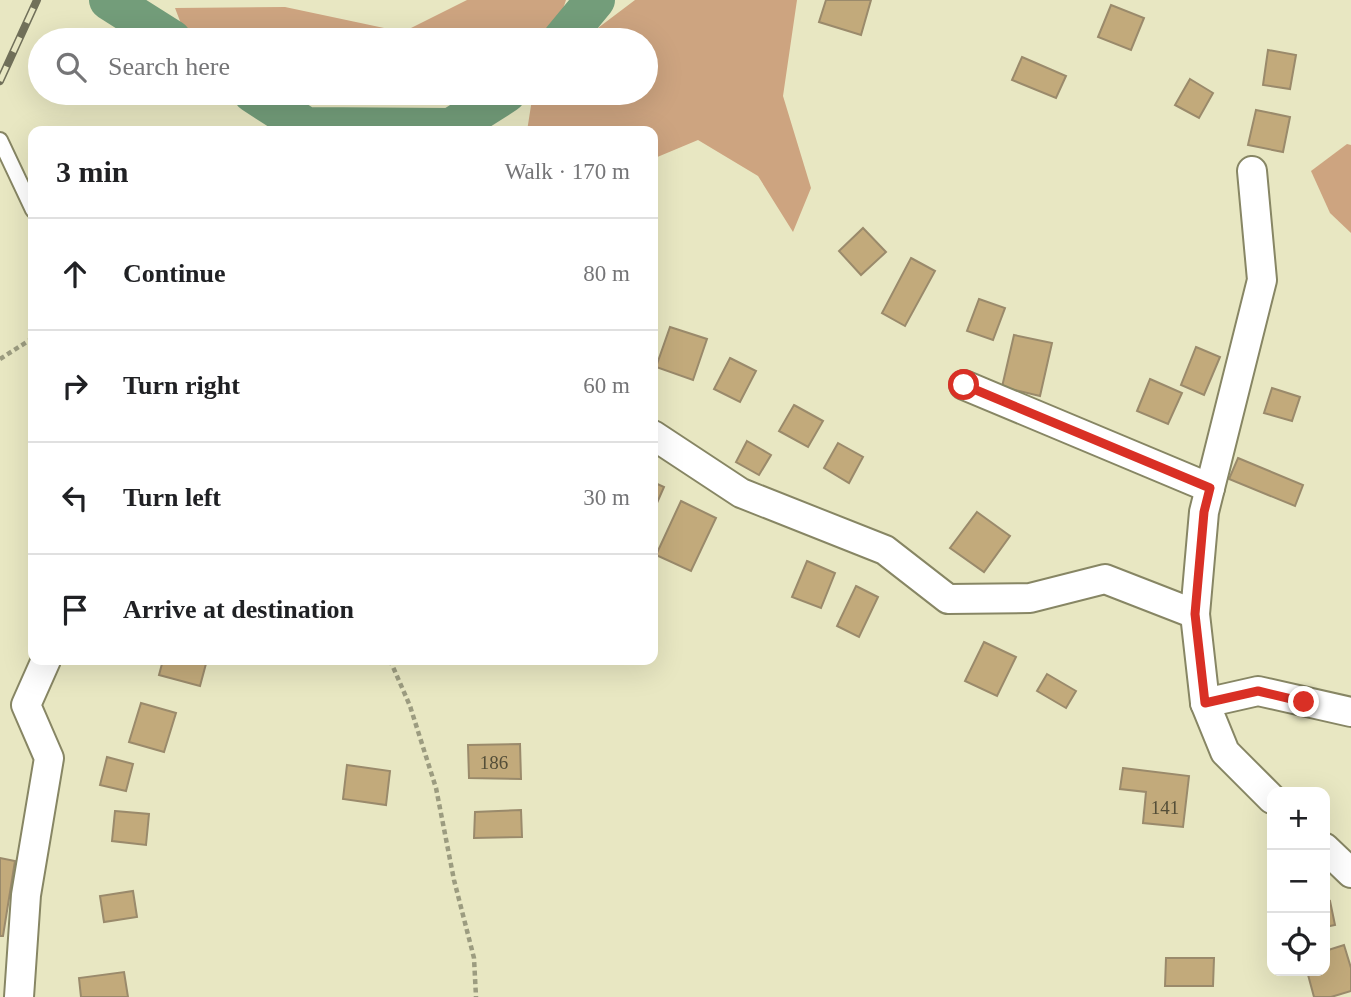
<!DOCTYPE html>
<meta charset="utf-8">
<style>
:root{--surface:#fff;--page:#f2f2f2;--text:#202124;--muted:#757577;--line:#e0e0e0}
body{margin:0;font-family:Georgia,serif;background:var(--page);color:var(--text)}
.controls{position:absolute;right:21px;bottom:21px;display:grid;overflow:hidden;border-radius:14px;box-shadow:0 7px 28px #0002}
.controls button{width:63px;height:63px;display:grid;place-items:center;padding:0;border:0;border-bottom:2px solid var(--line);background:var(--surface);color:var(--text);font:35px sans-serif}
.stop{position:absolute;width:21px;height:21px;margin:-16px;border:5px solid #d93025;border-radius:50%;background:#fff}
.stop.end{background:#d93025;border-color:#fff;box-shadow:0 2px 7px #0008}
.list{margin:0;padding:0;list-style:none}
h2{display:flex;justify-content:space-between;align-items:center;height:91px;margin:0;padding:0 28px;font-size:30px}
h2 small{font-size:23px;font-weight:400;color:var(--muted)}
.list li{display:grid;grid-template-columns:46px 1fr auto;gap:21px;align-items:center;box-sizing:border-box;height:112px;padding:0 28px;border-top:2px solid var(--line)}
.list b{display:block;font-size:26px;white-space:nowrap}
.list em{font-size:23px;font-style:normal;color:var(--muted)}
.icon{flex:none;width:38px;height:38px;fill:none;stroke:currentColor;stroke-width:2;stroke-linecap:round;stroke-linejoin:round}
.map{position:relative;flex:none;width:1351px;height:997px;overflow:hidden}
.search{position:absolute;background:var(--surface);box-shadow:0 7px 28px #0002;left:28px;top:28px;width:630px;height:77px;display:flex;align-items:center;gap:18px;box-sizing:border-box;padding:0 24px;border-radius:38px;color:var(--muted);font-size:26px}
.panel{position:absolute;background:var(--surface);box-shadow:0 7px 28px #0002;left:28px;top:126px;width:630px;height:539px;border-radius:14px}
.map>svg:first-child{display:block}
.forest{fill:#cda480}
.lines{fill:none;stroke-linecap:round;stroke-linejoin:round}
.river{stroke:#739d7a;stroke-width:40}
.building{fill:#c2aa7b;stroke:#9a8a6b;stroke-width:2}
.service-casing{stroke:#878664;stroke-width:18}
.minor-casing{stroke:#878664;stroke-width:32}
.path{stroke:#9c9c80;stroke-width:4.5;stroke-dasharray:5 3.5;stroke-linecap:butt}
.service{stroke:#fff;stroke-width:14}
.minor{stroke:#fff;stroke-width:28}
.rail-casing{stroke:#71705a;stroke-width:8}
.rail{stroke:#e8e7c2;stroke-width:5;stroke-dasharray:16;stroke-linecap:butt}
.route{stroke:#d93025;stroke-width:9}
.labels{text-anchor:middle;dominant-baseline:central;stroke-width:5;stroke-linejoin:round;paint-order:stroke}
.number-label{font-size:19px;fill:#544e38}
</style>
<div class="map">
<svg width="1351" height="997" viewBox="0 0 1351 997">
<rect width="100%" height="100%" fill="#e8e7c2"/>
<g class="forest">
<polygon points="467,0 566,0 559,21 525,40 200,40 183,29 175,8 285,7 403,32"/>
<polygon points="635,0 797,0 783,96 811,188 793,232 758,176 698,140 655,158 653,163 653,131 527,131 533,93 646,93 646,40 582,40"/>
<polygon points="1347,144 1351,145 1351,233 1330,213 1311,171"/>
</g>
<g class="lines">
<g class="river">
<polyline points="109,0 172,40"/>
<polyline points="562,40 595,0"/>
<polyline points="253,93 306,127 451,128 506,93"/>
</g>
</g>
<g class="building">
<polygon points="826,0 871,0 861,35 819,22"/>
<polygon points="1111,5 1144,18 1131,50 1098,37"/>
<polygon points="1268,50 1296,55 1290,89 1263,85"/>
<polygon points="1022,57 1066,76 1056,98 1012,80"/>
<polygon points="1190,79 1213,93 1199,118 1175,105"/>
<polygon points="1256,110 1290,117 1283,152 1248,145"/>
<polygon points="863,228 886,252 861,275 839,251"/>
<polygon points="911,258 935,271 905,326 882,313"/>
<polygon points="979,299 1005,308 993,340 967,331"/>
<polygon points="670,327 707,339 693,380 656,367"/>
<polygon points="1014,335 1052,343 1040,396 1002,387"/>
<polygon points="1196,347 1220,357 1204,395 1181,385"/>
<polygon points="730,358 756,371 740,402 714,389"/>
<polygon points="1150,379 1182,393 1168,424 1137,411"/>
<polygon points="1272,388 1300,397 1292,421 1264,413"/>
<polygon points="794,405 823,421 808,447 779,431"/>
<polygon points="747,441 771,455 759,475 736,462"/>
<polygon points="838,443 863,457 849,483 824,468"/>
<polygon points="1238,458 1303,485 1295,506 1229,479"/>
<polygon points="653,482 664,487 653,512"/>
<polygon points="681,501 716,518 691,571 656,555"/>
<polygon points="977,512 1010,536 984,572 950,548"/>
<polygon points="807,561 835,573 821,608 792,597"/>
<polygon points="856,586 878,597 859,637 837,626"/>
<polygon points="984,642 1016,657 997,696 965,681"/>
<polygon points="163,660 207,660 200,686 159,675"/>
<polygon points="1047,674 1076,691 1066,708 1037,691"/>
<polygon points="141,703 176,713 164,752 129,742"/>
<polygon points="520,744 521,779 469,778 468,745"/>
<polygon points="107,757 133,764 126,791 100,785"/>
<polygon points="347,765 390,771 386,805 343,799"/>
<polygon points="1123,768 1189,776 1183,827 1143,823 1146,792 1120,789"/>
<polygon points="521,810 522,837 474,838 475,812"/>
<polygon points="115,811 149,814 146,845 112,841"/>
<polygon points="0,858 15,861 3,936 0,936"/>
<polygon points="133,891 137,917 104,922 100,896"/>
<polygon points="1330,901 1335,925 1325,927 1325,902"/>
<polygon points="1344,945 1351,968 1351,991 1331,997 1314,997 1307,971 1325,971 1325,951"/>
<polygon points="1166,958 1214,958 1213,986 1165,986"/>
<polygon points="124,972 128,997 81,997 79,978"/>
</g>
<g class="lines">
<defs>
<polyline id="service" points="0,140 33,210"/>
<g id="minor">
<polyline points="964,385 1210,488"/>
<polyline points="653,435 741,493 885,550 948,599 1030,598 1105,579 1195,614"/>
<polyline points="1205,703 1195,614 1204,512 1262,280 1252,171"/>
<polyline points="1272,799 1225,752 1205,703 1258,691 1351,712"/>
<polyline points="1325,848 1351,873"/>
<polyline points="19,997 26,895 49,758 26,705 46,660"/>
</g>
</defs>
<use href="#service" class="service-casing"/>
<use href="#minor" class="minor-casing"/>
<g class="path">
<polyline points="0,359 33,338"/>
<polyline points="390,660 410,706 436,788 454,880 474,958 476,997"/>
</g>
<use href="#service" class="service"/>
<use href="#minor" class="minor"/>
<defs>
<polyline id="rail" points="0,81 37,0"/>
</defs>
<use href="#rail" class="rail-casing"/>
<use href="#rail" class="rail"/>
</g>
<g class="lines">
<polyline class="route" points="964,385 1210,488 1204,512 1195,614 1205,703 1258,691 1304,702"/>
</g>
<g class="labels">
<g class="number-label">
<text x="494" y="762">186</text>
<text x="1165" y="807">141</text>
</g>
</g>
</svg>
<div class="controls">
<button>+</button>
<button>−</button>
<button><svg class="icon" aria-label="locate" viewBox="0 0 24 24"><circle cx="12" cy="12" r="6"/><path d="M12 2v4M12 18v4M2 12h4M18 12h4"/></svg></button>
</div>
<div class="stop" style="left:964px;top:385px"></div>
<div class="stop end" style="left:1304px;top:702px"></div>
<div class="search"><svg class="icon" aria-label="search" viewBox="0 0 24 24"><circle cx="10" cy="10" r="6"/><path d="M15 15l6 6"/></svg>Search here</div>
<section class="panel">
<h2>3 min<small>Walk · 170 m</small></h2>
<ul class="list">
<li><svg class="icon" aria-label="ahead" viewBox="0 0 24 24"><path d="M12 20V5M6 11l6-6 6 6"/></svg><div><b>Continue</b></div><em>80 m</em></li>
<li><svg class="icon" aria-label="right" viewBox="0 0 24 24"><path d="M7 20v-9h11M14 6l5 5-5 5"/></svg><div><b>Turn right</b></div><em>60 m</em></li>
<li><svg class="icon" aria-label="left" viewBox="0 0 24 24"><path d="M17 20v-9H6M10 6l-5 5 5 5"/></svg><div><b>Turn left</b></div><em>30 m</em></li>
<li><svg class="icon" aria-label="arrive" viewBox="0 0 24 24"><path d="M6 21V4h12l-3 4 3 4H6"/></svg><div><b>Arrive at destination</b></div></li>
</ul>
</section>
</div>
